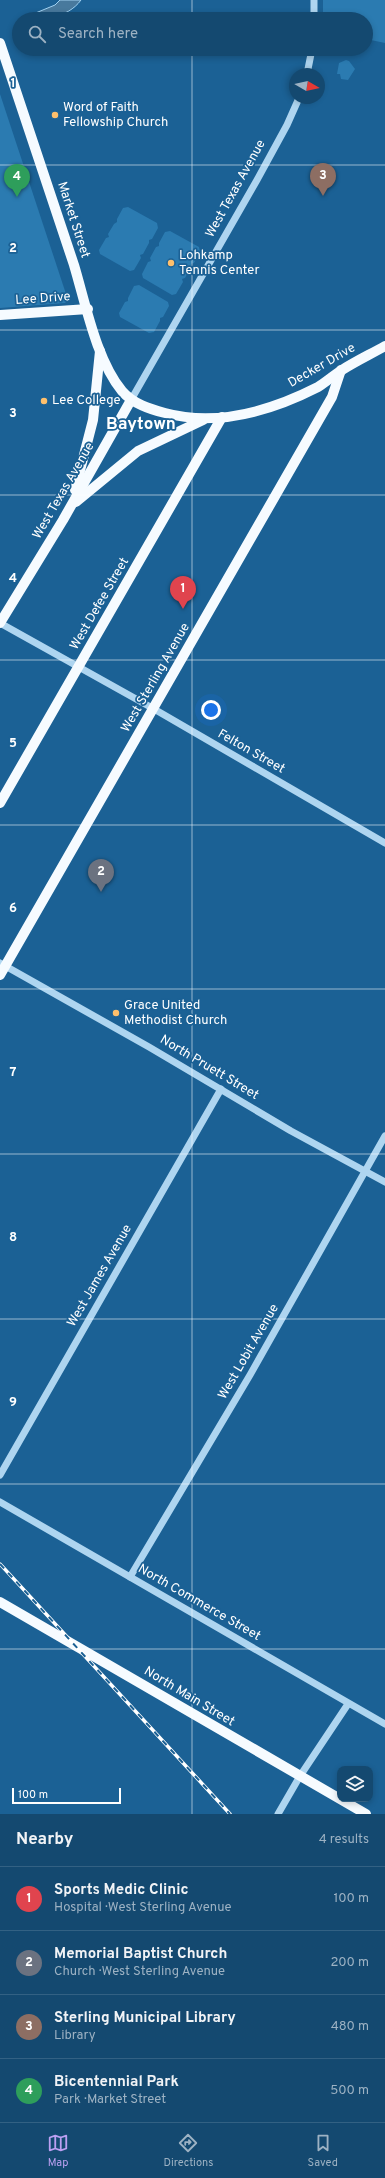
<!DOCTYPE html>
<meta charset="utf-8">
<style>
:root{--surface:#144970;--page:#215378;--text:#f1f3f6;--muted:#9db2c3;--line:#336183;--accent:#bca0f2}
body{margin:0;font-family:Overpass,sans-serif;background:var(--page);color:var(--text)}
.controls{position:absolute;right:12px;bottom:12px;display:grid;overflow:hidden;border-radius:8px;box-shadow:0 2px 6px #0003}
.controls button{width:36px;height:36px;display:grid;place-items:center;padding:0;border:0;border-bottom:1px solid var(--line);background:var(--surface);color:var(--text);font:20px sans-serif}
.compass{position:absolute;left:289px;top:68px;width:36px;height:36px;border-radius:50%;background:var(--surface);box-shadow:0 2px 6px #0003;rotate:99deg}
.scale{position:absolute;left:12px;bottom:10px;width:109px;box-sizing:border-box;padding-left:4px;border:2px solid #fff;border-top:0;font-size:11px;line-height:14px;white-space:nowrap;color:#fff;-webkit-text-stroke:3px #1b6195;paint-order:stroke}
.you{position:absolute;left:211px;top:710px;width:14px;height:14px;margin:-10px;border:3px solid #fff;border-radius:50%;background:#1a73e8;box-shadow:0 0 0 6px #1a73e833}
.badge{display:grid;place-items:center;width:26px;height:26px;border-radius:50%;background:var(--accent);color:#fff;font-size:13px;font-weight:700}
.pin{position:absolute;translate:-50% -33px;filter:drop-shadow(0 1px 2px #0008)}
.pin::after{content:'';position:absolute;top:21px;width:14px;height:12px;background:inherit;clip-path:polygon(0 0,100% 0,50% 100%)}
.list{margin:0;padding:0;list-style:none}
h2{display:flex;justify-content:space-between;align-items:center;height:52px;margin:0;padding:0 16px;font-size:17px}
h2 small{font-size:13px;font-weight:400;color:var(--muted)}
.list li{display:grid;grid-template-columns:26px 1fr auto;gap:12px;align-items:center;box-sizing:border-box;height:64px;padding:0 16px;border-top:1px solid var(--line)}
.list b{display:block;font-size:15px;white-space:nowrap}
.list p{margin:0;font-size:13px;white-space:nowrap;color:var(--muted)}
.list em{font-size:13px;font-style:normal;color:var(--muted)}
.icon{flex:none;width:22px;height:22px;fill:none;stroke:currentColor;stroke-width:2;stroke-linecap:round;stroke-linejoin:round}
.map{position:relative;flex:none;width:385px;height:1814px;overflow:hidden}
.search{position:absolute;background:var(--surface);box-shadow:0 2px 6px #0003;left:12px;right:12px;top:12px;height:44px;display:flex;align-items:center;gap:10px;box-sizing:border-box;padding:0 14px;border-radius:22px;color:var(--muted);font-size:15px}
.sheet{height:308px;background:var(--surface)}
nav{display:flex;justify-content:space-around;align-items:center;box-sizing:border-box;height:56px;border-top:1px solid var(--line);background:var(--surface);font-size:11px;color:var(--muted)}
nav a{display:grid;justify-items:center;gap:2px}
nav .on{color:var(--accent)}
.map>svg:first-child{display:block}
.green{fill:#2b7bb1}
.water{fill:#48799d;stroke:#a1d2f2}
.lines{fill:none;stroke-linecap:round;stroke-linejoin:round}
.minor{stroke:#aed5f0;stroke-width:7}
.major{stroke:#f6fbff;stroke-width:10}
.rail-casing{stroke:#fff;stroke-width:3.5}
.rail{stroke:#1b6195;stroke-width:2;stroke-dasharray:6;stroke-linecap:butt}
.grid{fill:none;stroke:#fff;stroke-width:1;stroke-opacity:0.55}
.poi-dot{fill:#ffc06c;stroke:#1b6195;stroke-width:1.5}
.labels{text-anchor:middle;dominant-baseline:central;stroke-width:3.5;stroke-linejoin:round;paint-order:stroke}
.poi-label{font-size:13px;fill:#fff;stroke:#1b6195;text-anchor:start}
.street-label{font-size:13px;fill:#fff;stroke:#1b6195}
.district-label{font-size:17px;font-weight:bold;fill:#fff;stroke:#1b6195}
.grid-label{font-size:13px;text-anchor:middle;font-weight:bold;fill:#fff;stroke:#1b6195;stroke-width:3.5;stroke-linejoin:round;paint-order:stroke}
</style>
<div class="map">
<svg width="385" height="1814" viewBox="0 0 385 1814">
<rect width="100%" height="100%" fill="#1b6195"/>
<g class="green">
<polygon points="323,0 385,0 385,43 366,39 366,19 323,19"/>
<polygon points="346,60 349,61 355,69 348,80 341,79 340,74 337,74 339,63"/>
<polygon points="0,94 68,300 65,303 0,308"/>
<polygon points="128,207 157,223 158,228 152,239 149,240 149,243 143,254 140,255 141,258 134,270 130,271 100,254 99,250 106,238 109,237 108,234 114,224 117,222 117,219 123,208"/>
<polygon points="170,231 199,247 200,252 194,263 191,264 191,267 185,278 182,279 183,282 176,294 172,295 143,278 142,274 148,262 151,261 150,258 156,247 159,246 159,243 165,232"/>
<polygon points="139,285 168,302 169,306 163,317 160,318 160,321 154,332 149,333 120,317 119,313 125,302 128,301 128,298 134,286"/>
</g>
<path class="water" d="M60,0H81C67,19 43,19 21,19L55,5Z"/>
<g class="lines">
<g class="minor">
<polyline points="314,19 314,0"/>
<polyline points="307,74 312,49"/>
<polyline points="131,400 257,180 287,125 299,98"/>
<polyline points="0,623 154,709 385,843"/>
<polyline points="0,963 149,1047 291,1131 385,1182"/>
<polyline points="0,1475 221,1089"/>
<polyline points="0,1502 385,1724"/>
<polyline points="130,1577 250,1375 385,1136"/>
<polyline points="278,1814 300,1776 348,1704"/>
</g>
<g class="major">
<path d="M0,43C24,117 50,191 74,265C86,305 96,359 122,391C133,404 150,409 165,413C217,427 271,411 318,387C326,382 334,375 342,370C356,361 371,354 385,346"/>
<polyline points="0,315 88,309"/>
<polyline points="75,490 93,420 100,351"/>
<polyline points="76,502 138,451 203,420"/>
<polyline points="0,623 63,520 131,400"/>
<polyline points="0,803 222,417"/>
<polyline points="0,975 332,397 341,370"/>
<polyline points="0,1602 366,1814"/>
</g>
<defs>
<polyline id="rail" points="0,1564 230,1814"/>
</defs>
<use href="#rail" class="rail-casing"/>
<use href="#rail" class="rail"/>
</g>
<path class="grid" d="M192,0V19M192,49V1814M0,165H385M0,330H385M0,495H385M0,660H385M0,825H385M0,989H385M0,1154H385M0,1319H385M0,1484H385M0,1649H385"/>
<g class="poi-dot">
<circle cx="55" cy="115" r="4"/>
<circle cx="171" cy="263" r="4"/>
<circle cx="44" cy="401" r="4"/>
<circle cx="116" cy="1013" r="4"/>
</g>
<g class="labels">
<g class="poi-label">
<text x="63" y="108">Word of Faith<tspan x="63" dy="15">Fellowship Church</tspan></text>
<text x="179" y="256">Lohkamp<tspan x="179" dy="15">Tennis Center</tspan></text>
<text x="52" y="401">Lee College</text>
<text x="124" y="1006">Grace United<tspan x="124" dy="15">Methodist Church</tspan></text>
</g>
<g class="street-label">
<text transform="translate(236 189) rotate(-61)">West Texas Avenue</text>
<text transform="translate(73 220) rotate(72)">Market Street</text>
<text transform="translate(43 299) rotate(-4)">Lee Drive</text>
<text transform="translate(322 366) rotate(-30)">Decker Drive</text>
<text transform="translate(64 491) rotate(-60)">West Texas Avenue</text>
<text transform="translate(100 604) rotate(-60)">West Defee Street</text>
<text transform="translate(156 678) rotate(-60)">West Sterling Avenue</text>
<text transform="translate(251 752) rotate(30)">Felton Street</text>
<text transform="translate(209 1068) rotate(31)">North Pruett Street</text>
<text transform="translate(100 1276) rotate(-60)">West James Avenue</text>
<text transform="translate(249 1352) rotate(-60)">West Lobit Avenue</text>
<text transform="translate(199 1603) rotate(30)">North Commerce Street</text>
<text transform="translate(189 1697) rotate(31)">North Main Street</text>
</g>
<g class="district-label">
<text x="141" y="425">Baytown</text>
</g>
</g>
<g class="grid-label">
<text x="13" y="87">1</text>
<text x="13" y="252">2</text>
<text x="13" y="417">3</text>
<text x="13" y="582">4</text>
<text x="13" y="747">5</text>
<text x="13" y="912">6</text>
<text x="13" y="1076">7</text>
<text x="13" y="1241">8</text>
<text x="13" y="1406">9</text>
</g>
</svg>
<div class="controls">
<button><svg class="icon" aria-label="layers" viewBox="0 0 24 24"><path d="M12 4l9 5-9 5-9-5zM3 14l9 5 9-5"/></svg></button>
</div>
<svg class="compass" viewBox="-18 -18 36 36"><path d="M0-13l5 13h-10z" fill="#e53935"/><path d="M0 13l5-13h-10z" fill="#9db2c3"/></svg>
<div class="scale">100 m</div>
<div class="you"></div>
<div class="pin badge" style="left:183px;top:609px;background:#e0444e">1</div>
<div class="pin badge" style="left:101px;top:892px;background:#6b7280">2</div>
<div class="pin badge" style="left:323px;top:196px;background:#8d6e63">3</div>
<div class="pin badge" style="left:17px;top:197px;background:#2e9e5b">4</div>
<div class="search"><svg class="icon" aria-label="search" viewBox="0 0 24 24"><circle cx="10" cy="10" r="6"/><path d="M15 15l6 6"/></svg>Search here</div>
</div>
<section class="sheet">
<h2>Nearby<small>4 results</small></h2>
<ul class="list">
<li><span class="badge" style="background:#e0444e">1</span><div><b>Sports Medic Clinic</b><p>Hospital · West Sterling Avenue</p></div><em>100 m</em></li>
<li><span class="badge" style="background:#6b7280">2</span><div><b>Memorial Baptist Church</b><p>Church · West Sterling Avenue</p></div><em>200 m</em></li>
<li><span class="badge" style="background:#8d6e63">3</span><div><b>Sterling Municipal Library</b><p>Library</p></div><em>480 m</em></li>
<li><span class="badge" style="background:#2e9e5b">4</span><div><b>Bicentennial Park</b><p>Park · Market Street</p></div><em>500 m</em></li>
</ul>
</section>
<nav>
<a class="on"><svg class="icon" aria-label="map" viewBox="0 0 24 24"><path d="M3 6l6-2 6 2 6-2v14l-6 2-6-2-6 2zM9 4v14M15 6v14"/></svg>Map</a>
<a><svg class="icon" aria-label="directions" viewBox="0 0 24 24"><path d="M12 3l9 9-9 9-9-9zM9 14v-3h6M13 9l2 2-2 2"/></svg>Directions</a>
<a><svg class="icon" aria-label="saved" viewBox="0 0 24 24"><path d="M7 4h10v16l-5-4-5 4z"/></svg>Saved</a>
</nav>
